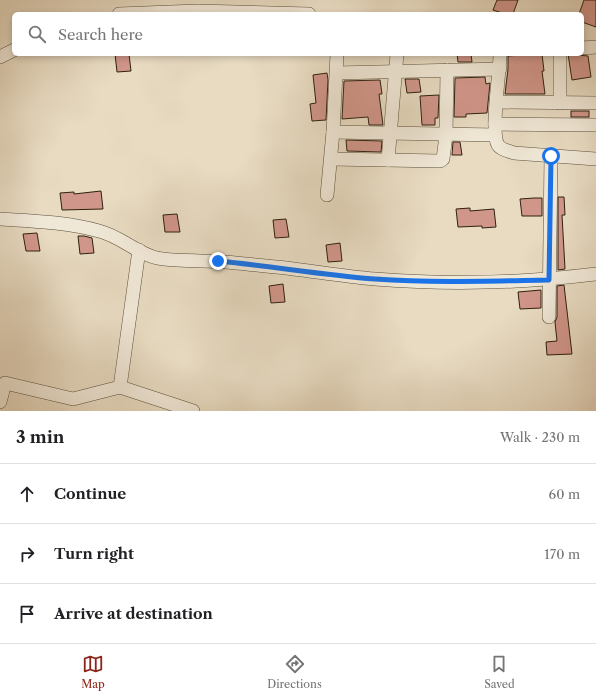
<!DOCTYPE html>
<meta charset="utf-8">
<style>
:root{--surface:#fff;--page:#f6f6f6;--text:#202124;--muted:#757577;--line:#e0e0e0;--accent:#8f2418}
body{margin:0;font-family:"Libre Caslon Text",serif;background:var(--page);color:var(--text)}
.stop{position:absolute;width:12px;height:12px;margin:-9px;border:3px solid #1a73e8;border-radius:50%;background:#fff}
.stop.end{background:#1a73e8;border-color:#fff;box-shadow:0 1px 4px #0008}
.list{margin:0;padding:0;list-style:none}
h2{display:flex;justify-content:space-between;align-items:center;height:52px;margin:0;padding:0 16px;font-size:17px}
h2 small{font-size:13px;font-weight:400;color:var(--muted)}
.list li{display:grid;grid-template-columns:26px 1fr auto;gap:12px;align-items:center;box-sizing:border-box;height:60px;padding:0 16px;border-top:1px solid var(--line)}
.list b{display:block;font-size:15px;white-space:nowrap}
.list em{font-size:13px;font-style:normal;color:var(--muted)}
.icon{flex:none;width:22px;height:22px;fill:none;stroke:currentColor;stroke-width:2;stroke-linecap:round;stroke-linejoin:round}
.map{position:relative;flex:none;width:596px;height:411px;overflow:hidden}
.search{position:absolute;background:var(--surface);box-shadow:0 2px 6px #0003;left:12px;right:12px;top:12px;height:44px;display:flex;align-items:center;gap:10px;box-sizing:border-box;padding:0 14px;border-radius:6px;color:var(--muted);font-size:15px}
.sheet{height:232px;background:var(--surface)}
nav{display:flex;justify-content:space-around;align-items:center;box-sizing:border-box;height:56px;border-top:1px solid var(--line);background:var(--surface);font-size:11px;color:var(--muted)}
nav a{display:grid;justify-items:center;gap:2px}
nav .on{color:var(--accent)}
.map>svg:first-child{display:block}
.building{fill:#d1968a;stroke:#2d2110}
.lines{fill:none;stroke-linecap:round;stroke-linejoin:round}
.minor-casing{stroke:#5c503c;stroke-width:14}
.minor{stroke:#f0e8d7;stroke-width:13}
.route{stroke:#1a73e8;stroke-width:5}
</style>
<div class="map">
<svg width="596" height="411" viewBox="0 0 596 411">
<rect width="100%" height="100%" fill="#e8dbc2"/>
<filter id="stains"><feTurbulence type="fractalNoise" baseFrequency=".005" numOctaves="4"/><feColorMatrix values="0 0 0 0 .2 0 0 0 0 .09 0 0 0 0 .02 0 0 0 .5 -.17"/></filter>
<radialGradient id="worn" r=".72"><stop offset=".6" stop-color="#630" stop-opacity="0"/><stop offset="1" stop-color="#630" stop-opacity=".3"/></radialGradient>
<g class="building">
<polygon points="497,0 518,0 513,14 505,14 493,10"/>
<polygon points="584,0 596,0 596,27 582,22 582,14 579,14"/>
<polygon points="115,54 129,54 131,71 117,72"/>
<polygon points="457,54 471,54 472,62 458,62"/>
<polygon points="532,54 542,54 544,71 542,71 545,94 505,94 508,69 508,56"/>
<polygon points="568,54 588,56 591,77 572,80"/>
<polygon points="327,73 328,80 326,120 312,121 310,104 316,103 313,75"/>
<polygon points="485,77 486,84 490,83 487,113 466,114 466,117 454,117 455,78"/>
<polygon points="405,79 419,79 421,92 407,93"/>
<polygon points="380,80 382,94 379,94 383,125 369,125 368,117 342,119 344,81"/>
<polygon points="439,95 438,118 435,118 435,125 422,125 420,96"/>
<rect x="571" y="111" width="18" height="6"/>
<polygon points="346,140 382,141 381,152 347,151"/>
<polygon points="453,142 460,142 462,155 452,155"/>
<polygon points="101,191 103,209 62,210 60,193 74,192 74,194"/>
<polygon points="558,197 564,197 565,215 562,215 565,269 558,270"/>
<polygon points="534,198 542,198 542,216 522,216 520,199"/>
<polygon points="470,208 470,211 494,209 496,227 482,228 482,226 458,227 456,209"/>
<polygon points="177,214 180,232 165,232 163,215"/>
<polygon points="286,219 289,237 275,238 273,220"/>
<polygon points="37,233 40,251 26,251 23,234"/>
<polygon points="78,236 84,236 92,238 94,253 80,254"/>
<polygon points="340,243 342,261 328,262 326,245"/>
<polygon points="283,284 285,302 271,303 269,286"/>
<polygon points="564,285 572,354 547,355 546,342 557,341 555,322 557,317 557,286"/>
<polygon points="541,290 541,308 520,309 518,292"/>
</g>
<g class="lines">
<defs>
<g id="minor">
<polyline points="119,14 197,11 309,14"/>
<polyline points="582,48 596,47"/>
<path d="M500,54C500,73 490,132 498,145C501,150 509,151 514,153L596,159"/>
<polyline points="0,57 14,50"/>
<polyline points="337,73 500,69"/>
<polyline points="497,102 596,103"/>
<polyline points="560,103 560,54"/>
<polyline points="495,124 596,125"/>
<polyline points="333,132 495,135"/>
<polyline points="331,159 440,161 443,159 446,135 447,70"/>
<polyline points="388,160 397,54"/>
<polyline points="327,195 333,132 337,54"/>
<path d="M0,219C33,221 67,222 99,231C120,236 138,254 157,258C171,261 188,260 202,261C224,261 245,264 266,266C302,269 338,276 375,279C448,285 523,283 596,274"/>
<polyline points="549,317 551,156"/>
<polyline points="120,387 193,411"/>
<polyline points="0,402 5,383 73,399 120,387 139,250"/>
</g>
</defs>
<use href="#minor" class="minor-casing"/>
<use href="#minor" class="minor"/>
</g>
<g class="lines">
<path class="route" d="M218,261C271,266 323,275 375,279C433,283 491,281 549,280L551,156"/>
</g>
<rect width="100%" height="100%" filter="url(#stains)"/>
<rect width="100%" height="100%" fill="url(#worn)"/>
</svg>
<div class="stop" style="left:551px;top:156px"></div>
<div class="stop end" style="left:218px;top:261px"></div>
<div class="search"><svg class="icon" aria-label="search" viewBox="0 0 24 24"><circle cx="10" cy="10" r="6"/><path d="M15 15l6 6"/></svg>Search here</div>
</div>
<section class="sheet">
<h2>3 min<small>Walk · 230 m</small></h2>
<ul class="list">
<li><svg class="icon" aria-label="ahead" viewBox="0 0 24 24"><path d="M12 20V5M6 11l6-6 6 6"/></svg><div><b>Continue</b></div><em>60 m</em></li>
<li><svg class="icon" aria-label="right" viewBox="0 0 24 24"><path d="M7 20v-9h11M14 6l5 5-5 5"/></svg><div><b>Turn right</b></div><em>170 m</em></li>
<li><svg class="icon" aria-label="arrive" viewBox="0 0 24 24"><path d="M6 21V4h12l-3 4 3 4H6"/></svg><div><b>Arrive at destination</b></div></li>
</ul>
</section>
<nav>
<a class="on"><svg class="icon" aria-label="map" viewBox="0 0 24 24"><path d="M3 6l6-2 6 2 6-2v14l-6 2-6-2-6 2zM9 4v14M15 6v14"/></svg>Map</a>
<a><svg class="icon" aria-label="directions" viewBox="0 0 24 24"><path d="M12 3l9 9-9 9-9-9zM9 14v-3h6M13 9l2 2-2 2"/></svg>Directions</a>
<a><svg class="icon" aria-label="saved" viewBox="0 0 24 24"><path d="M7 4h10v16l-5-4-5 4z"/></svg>Saved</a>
</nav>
